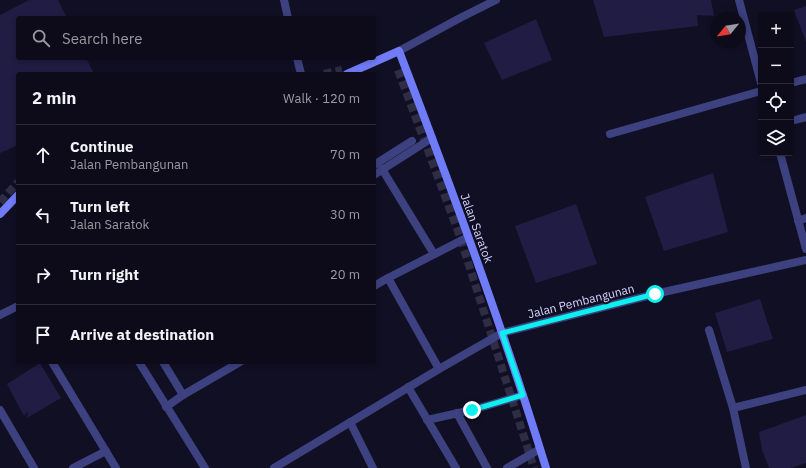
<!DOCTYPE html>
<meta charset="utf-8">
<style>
:root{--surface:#0d0b1a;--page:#1b1927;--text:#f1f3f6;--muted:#9a9ba2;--line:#2d2b39}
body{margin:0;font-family:"IBM Plex Sans",sans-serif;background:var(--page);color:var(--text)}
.controls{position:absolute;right:12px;top:12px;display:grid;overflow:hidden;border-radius:4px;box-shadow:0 2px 6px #0003}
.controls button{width:36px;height:36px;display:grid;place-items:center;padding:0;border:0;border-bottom:1px solid var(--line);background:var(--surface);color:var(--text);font:20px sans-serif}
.compass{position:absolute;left:710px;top:12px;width:36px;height:36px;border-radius:50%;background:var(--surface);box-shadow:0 2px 6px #0003;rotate:240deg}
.stop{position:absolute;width:12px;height:12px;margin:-9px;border:3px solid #0cf1ee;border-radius:50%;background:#fff}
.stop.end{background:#0cf1ee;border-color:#fff;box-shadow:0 1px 4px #0008}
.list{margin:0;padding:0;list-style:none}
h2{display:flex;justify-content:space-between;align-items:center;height:52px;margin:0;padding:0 16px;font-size:17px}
h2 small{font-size:13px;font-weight:400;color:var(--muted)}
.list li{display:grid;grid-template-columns:26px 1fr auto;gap:12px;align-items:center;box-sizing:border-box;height:60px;padding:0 16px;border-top:1px solid var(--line)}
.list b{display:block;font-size:15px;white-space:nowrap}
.list p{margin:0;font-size:13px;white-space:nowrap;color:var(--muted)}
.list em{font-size:13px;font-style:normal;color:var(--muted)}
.icon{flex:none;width:22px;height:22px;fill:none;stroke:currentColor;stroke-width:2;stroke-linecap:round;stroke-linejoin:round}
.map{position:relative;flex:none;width:806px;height:468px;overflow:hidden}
.search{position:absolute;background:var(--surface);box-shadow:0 2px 6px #0003;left:16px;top:16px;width:360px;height:44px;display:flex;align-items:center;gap:10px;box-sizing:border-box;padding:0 14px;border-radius:4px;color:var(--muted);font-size:15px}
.panel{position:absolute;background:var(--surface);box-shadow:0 2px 6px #0003;left:16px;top:72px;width:360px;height:292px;border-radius:4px}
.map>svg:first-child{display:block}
.building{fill:#201c43}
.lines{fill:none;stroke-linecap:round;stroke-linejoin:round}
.minor-tunnel{stroke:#2e2d44;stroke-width:8;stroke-dasharray:8 4;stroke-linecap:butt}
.service{stroke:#3d4180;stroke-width:8}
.minor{stroke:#3d4180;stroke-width:8}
.secondary{stroke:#707bf8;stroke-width:8}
.route{stroke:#0cf1ee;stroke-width:5}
.labels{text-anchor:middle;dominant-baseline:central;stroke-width:4;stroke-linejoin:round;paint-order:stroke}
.street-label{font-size:12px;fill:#d4d4fd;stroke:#110f23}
</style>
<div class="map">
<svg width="806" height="468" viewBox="0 0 806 468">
<rect width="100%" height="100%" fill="#110f23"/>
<g class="building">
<polygon points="29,0 58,0 67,18 18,18 18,58 86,58 94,74 18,74 18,145 0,153 0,15"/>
<polygon points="593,0 711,0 714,16 697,15 698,26 604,37"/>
<polygon points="806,6 806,42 794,10"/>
<polygon points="536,19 552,60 502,80 484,43"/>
<polygon points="713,173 728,232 664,251 645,197"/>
<polygon points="576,204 597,264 536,283 515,226"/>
<polygon points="760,299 773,339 727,352 715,313"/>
<polygon points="40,363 61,398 27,418 28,411 24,416 7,384"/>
<polygon points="806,415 806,463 791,468 769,468 762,450 759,432"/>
</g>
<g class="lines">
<g class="minor-tunnel">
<polyline points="398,70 459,234 534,468"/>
<polyline points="324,74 342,70"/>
<polyline points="0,202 18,182"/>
</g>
<g class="service">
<polyline points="791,83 806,79"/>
<polyline points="791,121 806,117"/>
<polyline points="610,134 761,91"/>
<polyline points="798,221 806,218"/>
<polyline points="709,330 733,408 746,468"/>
<polyline points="733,408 806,390"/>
<polyline points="457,413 487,468"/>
<polyline points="427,420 472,410 523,395"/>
</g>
<g class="minor">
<polyline points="284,0 288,18"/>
<polyline points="739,0 761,83"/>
<polyline points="399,51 460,18 496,0"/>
<polyline points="297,58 301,74"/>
<polyline points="780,153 806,249"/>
<polyline points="374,165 412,141"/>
<polyline points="382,169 434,254"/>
<polyline points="374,175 432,138"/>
<polyline points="388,278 468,237"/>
<polyline points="0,315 18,306"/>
<polyline points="52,362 116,468"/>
<polyline points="139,362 205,468"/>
<polyline points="163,362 183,395"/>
<polyline points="439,369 502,333 655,294 806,260"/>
<polyline points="408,387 456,468"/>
<polyline points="166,407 183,395 240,362"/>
<polyline points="0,410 34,468"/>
<polyline points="350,422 373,468"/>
<polyline points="73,468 106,451"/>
<polyline points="274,468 439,369 388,278 374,286"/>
<polyline points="507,468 540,449"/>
</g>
<g class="secondary">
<path d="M347,74L399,51C452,189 503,327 546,468"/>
<polyline points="0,214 18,195"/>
</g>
</g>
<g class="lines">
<polyline class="route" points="472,410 523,395 502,333 655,294"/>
</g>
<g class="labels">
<g class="street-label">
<text transform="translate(477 228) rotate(70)">Jalan Saratok</text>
<text transform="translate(581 301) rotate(-14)">Jalan Pembangunan</text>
</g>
</g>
</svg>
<div class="controls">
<button>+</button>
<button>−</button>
<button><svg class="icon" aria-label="locate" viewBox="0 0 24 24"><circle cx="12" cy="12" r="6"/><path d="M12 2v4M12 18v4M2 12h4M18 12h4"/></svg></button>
<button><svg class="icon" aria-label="layers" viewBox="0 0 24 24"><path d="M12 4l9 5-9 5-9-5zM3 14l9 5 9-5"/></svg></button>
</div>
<svg class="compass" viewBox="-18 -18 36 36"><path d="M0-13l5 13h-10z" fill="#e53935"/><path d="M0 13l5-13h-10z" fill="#9a9ba2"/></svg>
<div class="stop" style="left:655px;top:294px"></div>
<div class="stop end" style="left:472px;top:410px"></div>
<div class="search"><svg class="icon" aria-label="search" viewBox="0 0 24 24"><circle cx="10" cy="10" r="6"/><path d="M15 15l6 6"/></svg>Search here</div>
<section class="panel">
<h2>2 min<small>Walk · 120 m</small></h2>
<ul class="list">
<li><svg class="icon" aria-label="ahead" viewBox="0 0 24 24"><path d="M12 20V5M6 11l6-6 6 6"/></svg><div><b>Continue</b><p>Jalan Pembangunan</p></div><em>70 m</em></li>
<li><svg class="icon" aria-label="left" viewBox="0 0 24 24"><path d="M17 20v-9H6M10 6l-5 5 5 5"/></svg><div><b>Turn left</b><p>Jalan Saratok</p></div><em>30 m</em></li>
<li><svg class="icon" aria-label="right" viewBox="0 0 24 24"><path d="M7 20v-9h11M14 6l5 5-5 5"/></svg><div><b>Turn right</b></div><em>20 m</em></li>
<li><svg class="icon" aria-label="arrive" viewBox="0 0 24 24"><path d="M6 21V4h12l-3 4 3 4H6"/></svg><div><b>Arrive at destination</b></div></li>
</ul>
</section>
</div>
